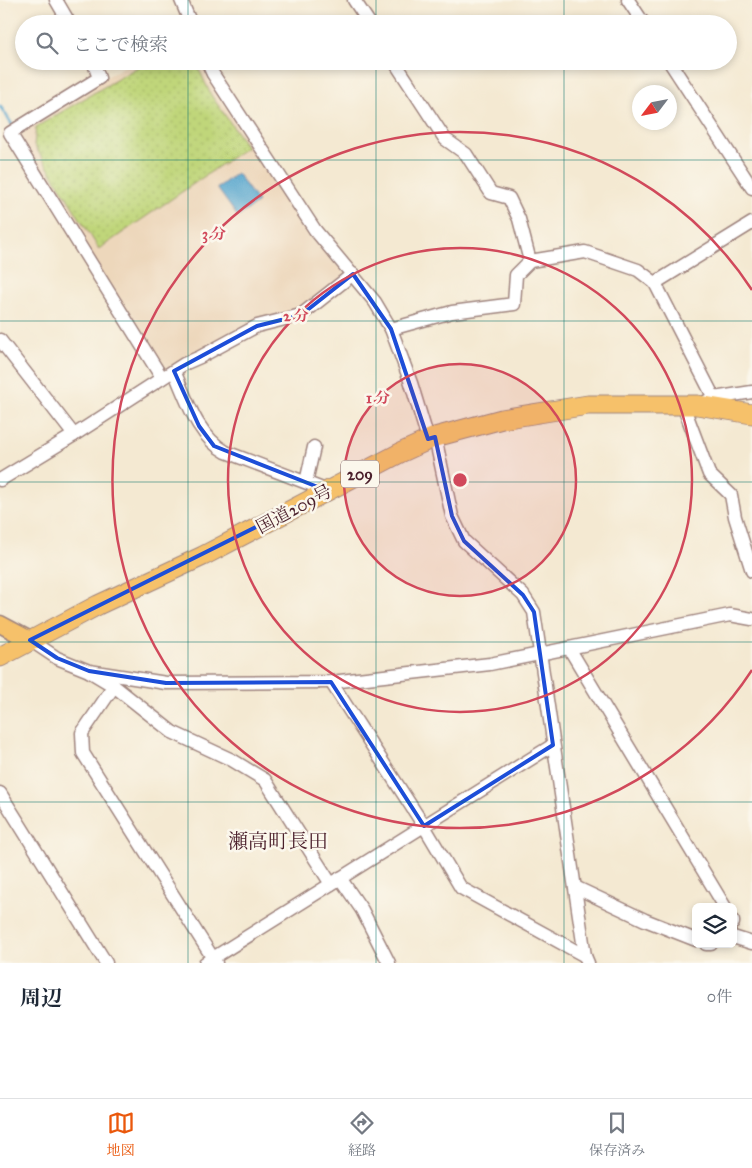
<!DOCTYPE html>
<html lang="ja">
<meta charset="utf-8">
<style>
:root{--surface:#fff;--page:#f2f2f3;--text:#1f2937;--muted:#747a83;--line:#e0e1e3;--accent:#ea580c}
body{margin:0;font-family:"IM FELL Great Primer","Noto Serif JP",serif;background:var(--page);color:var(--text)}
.controls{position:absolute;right:15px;bottom:15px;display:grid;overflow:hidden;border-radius:8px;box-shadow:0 2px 8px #0003}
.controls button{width:45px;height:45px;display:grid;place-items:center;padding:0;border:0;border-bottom:1px solid var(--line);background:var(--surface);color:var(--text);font:25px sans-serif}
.compass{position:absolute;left:632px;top:85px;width:45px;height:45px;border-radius:50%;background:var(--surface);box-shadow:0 2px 8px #0003;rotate:238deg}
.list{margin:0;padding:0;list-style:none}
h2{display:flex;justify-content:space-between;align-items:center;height:65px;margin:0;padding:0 20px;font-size:21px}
h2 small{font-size:16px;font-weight:400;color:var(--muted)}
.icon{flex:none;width:28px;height:28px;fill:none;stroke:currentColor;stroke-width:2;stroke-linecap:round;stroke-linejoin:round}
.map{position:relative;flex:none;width:752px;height:963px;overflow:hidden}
.search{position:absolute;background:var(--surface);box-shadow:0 2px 8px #0003;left:15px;right:15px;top:15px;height:55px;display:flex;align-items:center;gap:12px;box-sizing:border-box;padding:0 18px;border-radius:28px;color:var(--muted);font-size:19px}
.sheet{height:135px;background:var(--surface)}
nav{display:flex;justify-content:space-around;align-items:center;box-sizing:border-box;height:70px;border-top:1px solid var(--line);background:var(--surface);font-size:14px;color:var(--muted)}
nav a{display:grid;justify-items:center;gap:2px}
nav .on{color:var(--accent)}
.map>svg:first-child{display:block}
.built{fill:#edd7bb}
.park{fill:url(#park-dots);stroke:#857a52}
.water{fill:#51a3cc;stroke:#4e617c}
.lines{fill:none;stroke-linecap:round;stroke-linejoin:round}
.stream{stroke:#51a3cc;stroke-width:3}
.minor-casing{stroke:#9f847e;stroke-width:15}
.major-casing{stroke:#9f847e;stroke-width:19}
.highway-casing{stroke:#9f847e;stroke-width:21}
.minor{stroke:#fff;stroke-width:12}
.major{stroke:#f6c16b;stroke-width:16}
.highway{stroke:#f6c16b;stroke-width:19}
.marked{fill:none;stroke:#1d4ed8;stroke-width:4;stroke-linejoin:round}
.grid{fill:none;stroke:#0f766e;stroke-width:1;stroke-opacity:0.55}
.ring{fill:none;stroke:#d1495b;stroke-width:2.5}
.labels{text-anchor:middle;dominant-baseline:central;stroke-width:5;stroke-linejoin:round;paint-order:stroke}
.shield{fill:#fbf7ec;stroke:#7f6065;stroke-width:1}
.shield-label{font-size:16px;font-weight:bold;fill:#4a1f2b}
.street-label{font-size:18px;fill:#4a1f2b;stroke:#fbf7ec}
.quarter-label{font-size:20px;fill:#4a1f2b;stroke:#fbf7ec}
.centre{fill:#d1495b;stroke:#fbf7ec;stroke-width:2.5}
.ring-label{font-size:15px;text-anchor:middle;font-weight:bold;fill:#d1495b;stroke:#fbf7ec;stroke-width:5;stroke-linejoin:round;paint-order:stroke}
</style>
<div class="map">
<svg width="752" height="963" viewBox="0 0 752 963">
<defs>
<pattern id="park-dots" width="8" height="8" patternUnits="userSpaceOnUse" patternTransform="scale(1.25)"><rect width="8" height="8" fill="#c0d67a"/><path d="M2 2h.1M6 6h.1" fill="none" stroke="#a6b76a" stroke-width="1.8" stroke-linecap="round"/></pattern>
</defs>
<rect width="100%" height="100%" fill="#fbf7ec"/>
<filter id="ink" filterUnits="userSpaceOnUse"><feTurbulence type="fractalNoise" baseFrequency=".02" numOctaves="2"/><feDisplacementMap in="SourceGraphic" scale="10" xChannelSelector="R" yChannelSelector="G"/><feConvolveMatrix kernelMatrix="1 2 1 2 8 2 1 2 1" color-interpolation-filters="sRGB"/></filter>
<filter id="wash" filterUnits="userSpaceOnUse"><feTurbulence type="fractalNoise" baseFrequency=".0096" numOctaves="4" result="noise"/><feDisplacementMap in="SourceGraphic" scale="20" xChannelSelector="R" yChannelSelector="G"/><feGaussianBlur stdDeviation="1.12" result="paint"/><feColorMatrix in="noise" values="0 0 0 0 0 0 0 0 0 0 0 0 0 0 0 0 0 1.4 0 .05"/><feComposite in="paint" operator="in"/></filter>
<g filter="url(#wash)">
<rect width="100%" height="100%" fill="#f4e9d2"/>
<polygon class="built" points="133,61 200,61 209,81 294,213 313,238 346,275 311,303 167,372 161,371 16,136 103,79"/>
<polygon class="park" points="148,61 195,61 211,95 247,147 99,249 34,145 36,127"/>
<polygon class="water" points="237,173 258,202 238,217 217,188"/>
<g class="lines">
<polyline class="stream" points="0,106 13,126"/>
</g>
</g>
<g filter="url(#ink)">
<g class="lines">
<defs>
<g id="minor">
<polyline points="56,0 70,24"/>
<polyline points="181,0 191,24"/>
<polyline points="354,0 370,24"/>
<polyline points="628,0 644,24"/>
<polyline points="93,61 99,78 10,133 162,378"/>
<polyline points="207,61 213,74 315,230 375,302 391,329 411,383 428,439"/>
<polyline points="394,61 445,139 466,154 491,193 509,198 519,219 530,261"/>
<polyline points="669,61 752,188"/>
<polyline points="655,283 752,223"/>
<polyline points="391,329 452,312 514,304 516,275 530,261 585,252 638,270 655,283 714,398"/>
<polyline points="0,340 74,435"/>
<path d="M174,371C187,400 197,436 226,452L328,491"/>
<polyline points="707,401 714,398 752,392"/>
<polyline points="683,405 709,474 731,495 735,517 752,571"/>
<polyline points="435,437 452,516 464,541 523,595 534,612 585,956 588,963"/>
<polyline points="0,480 74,435 184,364 200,357 257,326 301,315 353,274"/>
<polyline points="306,482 314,447"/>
<polyline points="30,640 57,658 89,671 114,686 172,732 232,760 265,780 331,884"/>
<polyline points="569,648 725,907"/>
<polyline points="89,671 166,683 331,682 490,664 730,615 752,619"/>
<polyline points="331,682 424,826 461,888 585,956"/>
<polyline points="114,686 82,733 83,753 216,963"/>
<polyline points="0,793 106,963"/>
<polyline points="340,878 362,910 389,963"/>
<polyline points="575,887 645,920 696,940"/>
<polyline points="733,921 733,923"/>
<polyline points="733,937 752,943"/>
<polyline points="706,944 711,944"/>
<polyline points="205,963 553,745"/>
</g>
<polyline id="major" points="0,624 30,640"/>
<polyline id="highway" points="0,657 98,605 203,556 400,453 435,437 502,419 588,405 697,405 752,414"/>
</defs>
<use href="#minor" class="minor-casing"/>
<use href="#major" class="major-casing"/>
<use href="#highway" class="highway-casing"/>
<use href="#minor" class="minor"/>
<use href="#major" class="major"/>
<use href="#highway" class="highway"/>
</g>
</g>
<path class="marked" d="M353,274L391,329L428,439L435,437L452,516L464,541L523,595L534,612L553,745L424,826L331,682L166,683L89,671L57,658L30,640L328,491L214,446L199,426L174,371L257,326L301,315Z"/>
<path class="grid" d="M188,0V24M376,0V24M564,0V24M188,61V963M376,61V963M564,61V963M0,160H752M0,321H752M0,482H752M0,642H752M0,802H752"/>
<circle cx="460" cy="480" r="116" fill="#d1495b" fill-opacity=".12"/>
<g class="ring">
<circle cx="460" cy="480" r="116"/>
<circle cx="460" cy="480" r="232"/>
<path d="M752 670A348 348 0 1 1 752 290"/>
</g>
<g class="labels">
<rect class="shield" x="341" y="460.5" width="38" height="27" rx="4"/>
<g class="shield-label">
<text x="360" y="474">209</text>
</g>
<g class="street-label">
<text transform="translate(294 509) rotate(-28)">国道209号</text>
</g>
<g class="quarter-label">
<text x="278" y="841">瀬高町長田</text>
</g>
</g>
<circle cx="460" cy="480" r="8" class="centre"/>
<g class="ring-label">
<text x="214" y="239">3 分</text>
<text x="296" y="321">2 分</text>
<text x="378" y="403">1 分</text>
</g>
</svg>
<div class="controls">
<button><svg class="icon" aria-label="layers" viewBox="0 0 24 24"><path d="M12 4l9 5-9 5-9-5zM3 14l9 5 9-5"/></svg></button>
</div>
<svg class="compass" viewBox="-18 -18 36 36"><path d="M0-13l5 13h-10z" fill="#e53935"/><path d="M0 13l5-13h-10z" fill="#747a83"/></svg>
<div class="search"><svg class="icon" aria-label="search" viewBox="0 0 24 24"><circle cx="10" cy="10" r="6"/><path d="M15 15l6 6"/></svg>ここで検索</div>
</div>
<section class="sheet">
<h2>周辺<small>0件</small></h2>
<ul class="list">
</ul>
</section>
<nav>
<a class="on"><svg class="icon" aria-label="map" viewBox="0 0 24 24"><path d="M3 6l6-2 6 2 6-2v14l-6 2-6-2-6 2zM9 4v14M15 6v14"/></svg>地図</a>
<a><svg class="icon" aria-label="directions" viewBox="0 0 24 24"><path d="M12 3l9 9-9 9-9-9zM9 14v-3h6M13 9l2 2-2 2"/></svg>経路</a>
<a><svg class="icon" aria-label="saved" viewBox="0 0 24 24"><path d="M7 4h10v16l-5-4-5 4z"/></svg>保存済み</a>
</nav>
